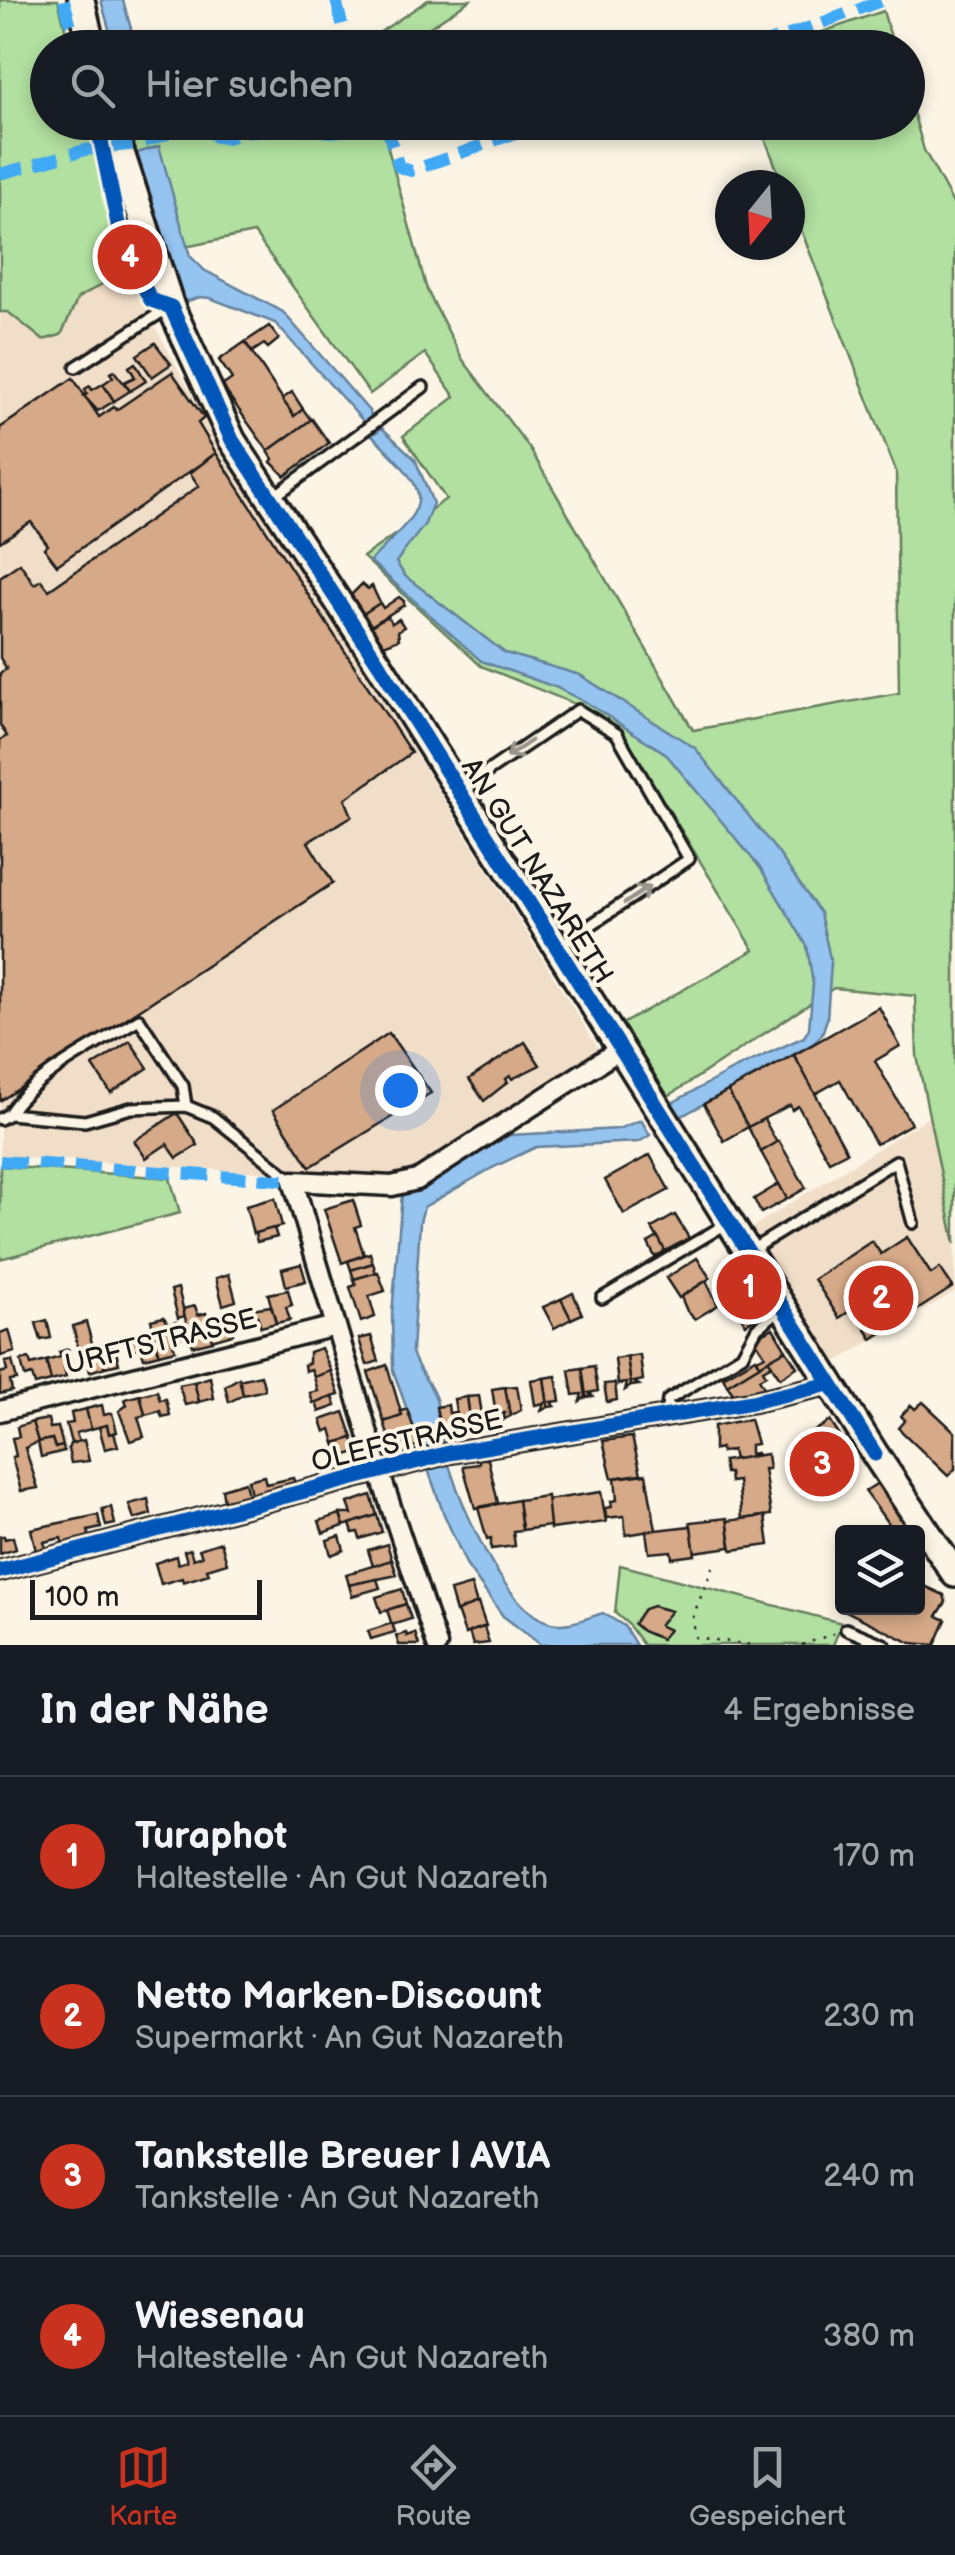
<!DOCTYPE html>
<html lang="de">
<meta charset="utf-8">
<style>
:root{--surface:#171b24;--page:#242831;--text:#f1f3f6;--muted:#9ea1a6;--line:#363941;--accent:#c8321e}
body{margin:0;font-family:"Balsamiq Sans",sans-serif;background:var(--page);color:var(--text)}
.controls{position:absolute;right:30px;bottom:30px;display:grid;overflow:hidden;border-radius:10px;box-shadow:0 5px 15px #0003}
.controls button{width:90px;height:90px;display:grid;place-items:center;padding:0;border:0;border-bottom:2px solid var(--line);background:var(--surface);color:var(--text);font:50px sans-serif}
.compass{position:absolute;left:715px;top:170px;width:90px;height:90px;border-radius:50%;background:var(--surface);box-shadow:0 5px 15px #0003;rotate:198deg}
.scale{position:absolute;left:30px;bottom:25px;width:232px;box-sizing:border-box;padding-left:10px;border:5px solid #1c1c1c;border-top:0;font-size:28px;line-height:35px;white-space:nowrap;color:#1c1c1c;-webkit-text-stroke:8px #fcf5e5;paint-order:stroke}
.you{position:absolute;left:400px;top:1090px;width:35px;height:35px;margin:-25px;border:8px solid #fff;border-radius:50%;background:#1a73e8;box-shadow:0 0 0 15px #1a73e833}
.badge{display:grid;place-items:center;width:65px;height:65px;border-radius:50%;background:var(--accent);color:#fff;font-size:32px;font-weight:700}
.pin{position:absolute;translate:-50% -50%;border:5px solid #fff;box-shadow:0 2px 10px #0006}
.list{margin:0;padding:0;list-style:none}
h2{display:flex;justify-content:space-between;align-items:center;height:130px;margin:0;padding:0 40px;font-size:42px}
h2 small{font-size:32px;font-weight:400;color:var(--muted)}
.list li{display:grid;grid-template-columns:65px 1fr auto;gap:30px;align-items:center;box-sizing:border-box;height:160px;padding:0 40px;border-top:2px solid var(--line)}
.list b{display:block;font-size:38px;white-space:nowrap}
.list p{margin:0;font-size:32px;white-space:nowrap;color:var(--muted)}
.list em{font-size:32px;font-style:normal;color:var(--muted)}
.icon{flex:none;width:55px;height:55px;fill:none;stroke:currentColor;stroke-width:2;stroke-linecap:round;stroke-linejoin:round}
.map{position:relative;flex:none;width:955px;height:1645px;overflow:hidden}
.search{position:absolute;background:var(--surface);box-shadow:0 5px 15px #0003;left:30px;right:30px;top:30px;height:110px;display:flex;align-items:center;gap:25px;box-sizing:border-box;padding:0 35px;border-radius:55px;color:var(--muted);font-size:38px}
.sheet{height:770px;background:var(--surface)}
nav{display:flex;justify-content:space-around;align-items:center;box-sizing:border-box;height:140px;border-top:2px solid var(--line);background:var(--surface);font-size:28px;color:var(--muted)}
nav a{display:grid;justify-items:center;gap:5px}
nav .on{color:var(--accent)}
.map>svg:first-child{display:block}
.built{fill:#f1dec9}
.green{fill:#b1e0a0;stroke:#667e5e;stroke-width:2.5}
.water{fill:#95c4f0;stroke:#65819b;stroke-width:2.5}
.building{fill:#d6a988;stroke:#1c1c1c;stroke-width:2.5}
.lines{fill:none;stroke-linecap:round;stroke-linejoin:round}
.service-casing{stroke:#1c1c1c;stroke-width:16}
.minor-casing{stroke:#1c1c1c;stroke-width:25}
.secondary-casing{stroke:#1c1c1c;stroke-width:32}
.path{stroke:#1c1c1c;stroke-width:2.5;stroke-dasharray:2.5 8;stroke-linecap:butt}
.service{stroke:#fcf5e5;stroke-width:9}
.minor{stroke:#fcf5e5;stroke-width:18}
.secondary{stroke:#fcf5e5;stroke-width:25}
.quiet{stroke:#3fa9f5;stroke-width:12;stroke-dasharray:25 12;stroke-linecap:butt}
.cycleway-casing{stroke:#fcf5e5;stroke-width:21}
.cycleway{stroke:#0057b8;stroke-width:15}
.oneway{stroke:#97938b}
.labels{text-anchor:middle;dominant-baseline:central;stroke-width:8;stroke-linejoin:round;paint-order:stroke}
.street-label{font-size:28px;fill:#1c1c1c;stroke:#fcf5e5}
</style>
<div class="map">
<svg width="955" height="1645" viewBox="0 0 955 1645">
<rect width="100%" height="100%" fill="#fcf5e5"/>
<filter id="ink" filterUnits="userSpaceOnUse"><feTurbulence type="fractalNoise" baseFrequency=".01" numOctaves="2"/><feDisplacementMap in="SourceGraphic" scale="20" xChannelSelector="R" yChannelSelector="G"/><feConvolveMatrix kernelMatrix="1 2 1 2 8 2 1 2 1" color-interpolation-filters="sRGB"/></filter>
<g filter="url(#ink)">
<g class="built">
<polygon points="125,271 188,387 601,1053 416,1175 391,1180 0,1156 0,312 8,312 43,340 61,335 78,298"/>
<polygon points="930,1116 955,1244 955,1292 834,1363 748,1230"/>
</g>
<g class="green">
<polygon points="0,0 58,0 70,47 48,48 48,122 89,123 112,221 115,247 125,271 78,298 61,335 43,340 8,312 0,312"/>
<polygon points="428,0 470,0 400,47 358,47"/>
<polygon points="883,11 894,47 779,47"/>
<polygon points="908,94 924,150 955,207 955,1244 917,1056 915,996 834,988 667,1097 622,1024 754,950 621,731 597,713 481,666 363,557 446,499 403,436 455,397 425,353 370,394 254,233 160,252 127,129 151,122 381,123 427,290 463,360 530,449 693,730 899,693 896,471 790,202 790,185 783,185 759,123 908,122"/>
<polygon points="0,1166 170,1178 180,1213 0,1259"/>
<polygon points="620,1565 842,1623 833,1645 643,1645 628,1624 615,1613"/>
</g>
<g class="water">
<polygon points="101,0 123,0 136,47 114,47"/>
<polygon points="159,146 190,256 204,270 283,312 369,411 372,418 365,423 275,323 210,298 200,297 185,302 137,153"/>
<path d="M382,428L415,459L433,503L425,524L396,562L405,576L505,653L580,675L695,748L779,854L820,913L831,963L827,1019L822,1034L814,1043L680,1117L672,1103L734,1069L804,1037L809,1028L813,984L807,946L761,869L665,753L587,703L555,687L481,661L370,561C431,500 437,500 372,435Z"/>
<path d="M641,1120L650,1135L639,1142L536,1147L492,1168L424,1207L420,1222L412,1352C417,1370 430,1382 436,1399C440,1413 440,1430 443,1444C454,1490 502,1611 551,1623C569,1627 586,1618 603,1613L624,1626L636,1645H541L503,1616L467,1566L443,1512L393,1370L392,1314L402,1194L510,1135L618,1129Z"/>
</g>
<g class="building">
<polygon points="269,326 279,339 268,348 264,344 252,352 245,342"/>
<polygon points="245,342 294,416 303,409 311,420 268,451 222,386 232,379 219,360"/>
<polygon points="155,343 171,364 152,377 137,355"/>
<polygon points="135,363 146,381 130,391 124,382 135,377 129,367"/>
<polygon points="114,371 130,391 114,401 103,384 113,377 110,373"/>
<polygon points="172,372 204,418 198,423 216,453 57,565 44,548 48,545 31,522 0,542 0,428 73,378 99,417 114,407 116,410"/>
<polygon points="103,384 114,401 98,411 84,396 87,394 85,389 90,386 92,390"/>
<polygon points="292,392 303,409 294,416 282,399"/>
<polygon points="312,419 329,443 285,476 271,462 273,459 268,451"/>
<polygon points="216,453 411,753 345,799 352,816 308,842 333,883 0,1101 0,740 7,736 0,725 0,673 7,669 0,658 0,577 20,563 34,584 41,580 49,590 199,486 190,473"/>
<polygon points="362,584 368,589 372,586 380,603 363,614 351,595"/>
<polygon points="399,597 404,601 404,605 371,626 363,614 380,603 383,608"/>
<polygon points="387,616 392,623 399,619 404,627 398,631 399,639 384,645 371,626"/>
<polygon points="879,1007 900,1046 875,1061 911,1124 876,1144 840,1080 815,1094 794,1055"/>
<polygon points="389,1033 431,1093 310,1167 273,1110"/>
<polygon points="130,1041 148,1068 111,1093 93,1066"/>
<polygon points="525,1042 540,1065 512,1079 510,1076 506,1079 508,1082 484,1101 469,1079"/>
<polygon points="794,1055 847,1152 829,1161 798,1106 792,1110 790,1105 748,1127 728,1091"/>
<polygon points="728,1091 748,1127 724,1141 704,1104"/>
<polygon points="177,1113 198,1145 177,1158 167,1144 146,1158 134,1141"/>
<polygon points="764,1119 777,1143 761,1152 748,1127"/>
<polygon points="779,1141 806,1188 787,1199 761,1152"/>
<polygon points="650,1155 669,1190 624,1214 605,1180"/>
<polygon points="779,1184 787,1199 761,1213 754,1199"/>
<polygon points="275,1198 282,1226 253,1234 246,1206"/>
<polygon points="353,1200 361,1225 355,1227 364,1255 342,1263 324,1209"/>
<polygon points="675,1215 689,1238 665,1251 652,1228"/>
<polygon points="274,1228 277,1237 257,1242 255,1233"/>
<polygon points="658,1237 665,1251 655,1257 648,1243"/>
<polygon points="907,1237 931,1274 940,1268 953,1287 872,1339 853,1309 839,1318 814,1279 872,1241 881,1254"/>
<polygon points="370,1253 373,1263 351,1270 348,1261"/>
<polygon points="697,1258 710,1278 679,1298 666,1278"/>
<polygon points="373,1263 376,1273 354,1279 351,1270"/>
<polygon points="301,1264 306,1281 286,1286 282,1269"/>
<polygon points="378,1272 385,1291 369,1296 375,1317 361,1322 350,1287 356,1285 354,1279"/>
<polygon points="229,1274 236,1301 223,1305 216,1278"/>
<polygon points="706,1281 718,1305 695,1319 687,1311 681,1297"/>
<polygon points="178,1288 185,1316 178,1318 171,1290"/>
<polygon points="288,1290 292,1305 286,1307 290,1320 276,1323 268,1294"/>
<polygon points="573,1293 582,1314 571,1319 561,1299"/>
<polygon points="561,1299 571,1319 554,1328 543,1307"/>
<polygon points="754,1299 763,1313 746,1324 737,1310"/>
<polygon points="195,1306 198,1315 206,1313 213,1341 192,1346 183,1309"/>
<polygon points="271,1306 276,1323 261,1327 257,1315 252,1316 251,1309"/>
<polygon points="228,1316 233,1334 212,1340 208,1322"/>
<polygon points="164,1317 168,1324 176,1322 180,1338 172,1340 175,1350 159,1354 151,1320"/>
<polygon points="47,1320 51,1338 41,1340 36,1323"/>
<polygon points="86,1322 94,1350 100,1349 105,1367 90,1372 87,1359 81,1360 73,1326"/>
<polygon points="773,1328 786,1350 760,1365 757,1359 765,1355 754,1339"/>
<polygon points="9,1330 15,1352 1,1356 0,1333"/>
<polygon points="138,1332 139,1337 154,1333 159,1354 144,1358 141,1348 133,1349 129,1334"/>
<polygon points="371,1336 379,1361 367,1365 359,1339"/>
<polygon points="120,1342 121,1350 116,1351 119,1364 105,1367 100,1349"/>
<polygon points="321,1348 331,1371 314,1377 311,1369 305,1371 304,1365 309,1363 309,1352"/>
<polygon points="68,1349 72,1365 64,1367 66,1377 51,1381 46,1361 61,1357 59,1352"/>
<polygon points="786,1350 797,1367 780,1378 768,1360"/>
<polygon points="640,1355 643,1380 634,1382 639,1385 631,1386 627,1357"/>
<polygon points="627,1357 631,1386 625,1390 627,1383 618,1384 615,1359"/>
<polygon points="756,1358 760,1365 727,1385 723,1377"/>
<polygon points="29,1359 31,1365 46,1361 51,1381 35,1385 32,1375 25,1377 21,1361"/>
<polygon points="768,1360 772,1365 763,1370 766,1375 759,1379 765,1389 734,1395 727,1385"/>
<polygon points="12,1361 17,1380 10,1381 12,1391 0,1394 0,1373 7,1371 5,1362"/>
<polygon points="387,1365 402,1416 384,1422 368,1372"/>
<polygon points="594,1366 598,1391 589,1393 593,1396 586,1397 582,1368"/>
<polygon points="582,1368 586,1397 580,1401 582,1394 573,1395 569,1370"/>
<polygon points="331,1371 339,1395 313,1403 310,1393 318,1391 314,1377"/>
<polygon points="261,1375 265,1390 243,1395 239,1380"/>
<polygon points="556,1376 560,1401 551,1402 555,1406 548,1407 544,1378"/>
<polygon points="210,1377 214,1398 199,1402 194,1382"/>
<polygon points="239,1378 243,1395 229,1402 225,1386"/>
<polygon points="544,1378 548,1407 541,1411 544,1403 535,1405 531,1380"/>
<polygon points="194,1382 199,1402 185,1405 179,1385"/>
<polygon points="615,1383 617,1400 607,1402 604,1384"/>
<polygon points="517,1386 521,1410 510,1416 505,1387"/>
<polygon points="505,1387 510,1416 503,1420 505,1413 496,1414 492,1389"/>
<polygon points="157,1391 160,1400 166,1399 170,1415 162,1417 160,1411 145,1415 140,1395"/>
<polygon points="140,1395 145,1415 138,1417 144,1437 130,1441 119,1411 127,1405 125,1399"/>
<polygon points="479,1396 483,1420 471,1426 467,1397"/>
<polygon points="333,1397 336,1406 319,1412 316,1402"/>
<polygon points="467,1397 471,1426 465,1429 467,1423 458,1424 454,1399"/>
<polygon points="923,1402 955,1432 955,1469 948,1476 898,1428 905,1420 901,1416 911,1405 915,1409"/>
<polygon points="102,1405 104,1415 112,1413 117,1432 109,1434 107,1425 91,1429 86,1409"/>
<polygon points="448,1405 449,1413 456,1412 458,1424 440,1427 436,1407"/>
<polygon points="86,1409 91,1429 76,1433 79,1442 71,1443 66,1424 73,1423 71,1413"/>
<polygon points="407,1409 420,1446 400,1448 390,1442 384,1422 402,1416 401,1411"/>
<polygon points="344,1412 353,1438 335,1443 331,1429 325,1432 321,1420"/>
<polygon points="48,1419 50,1428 58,1427 63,1446 55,1448 52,1439 38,1442 32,1422"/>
<polygon points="750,1419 757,1444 750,1445 750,1454 756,1453 757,1455 734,1460 732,1450 721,1452 720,1448 714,1450 714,1426"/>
<polygon points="830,1421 847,1447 826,1460 810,1434"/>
<polygon points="32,1422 38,1442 25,1448 38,1488 21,1491 12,1457 16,1456 12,1438 19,1437 17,1427"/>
<polygon points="107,1425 109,1434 114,1433 118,1446 105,1449 99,1427"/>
<polygon points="810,1434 837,1474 843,1469 850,1480 831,1491 822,1477 819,1479 798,1442"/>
<polygon points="632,1437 641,1474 612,1478 603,1441"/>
<polygon points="353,1438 357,1452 340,1457 335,1443"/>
<polygon points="52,1439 55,1448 63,1446 64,1451 41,1457 38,1442"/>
<polygon points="84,1440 89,1461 71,1463 68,1449 70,1444"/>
<polygon points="767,1454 769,1469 764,1469 771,1515 742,1519 738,1481 730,1482 729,1473 725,1473 723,1461"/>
<polygon points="479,1459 488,1459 498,1503 475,1508 463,1466 479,1464"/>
<polygon points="646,1474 656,1530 626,1535 624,1516 606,1518 605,1508 612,1507 611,1501 617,1500 615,1478"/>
<polygon points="264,1476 266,1484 293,1478 295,1483 251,1494 248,1480"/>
<polygon points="245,1482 248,1495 224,1501 222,1489"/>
<polygon points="878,1483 910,1532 894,1532 865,1491"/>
<polygon points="601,1492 606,1522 550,1529 547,1500"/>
<polygon points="371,1495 377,1515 344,1526 340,1514 352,1514 348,1503"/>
<polygon points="547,1496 550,1526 522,1530 518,1500"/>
<polygon points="148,1499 151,1514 134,1519 129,1504"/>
<polygon points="518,1500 522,1530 513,1531 515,1546 491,1549 491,1538 487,1539 478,1508"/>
<polygon points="111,1507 115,1524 106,1526 102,1509"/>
<polygon points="340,1514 344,1526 323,1533 319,1521"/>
<polygon points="98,1515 101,1528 88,1531 91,1542 64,1549 61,1538 44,1542 47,1553 37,1556 31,1529"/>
<polygon points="377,1515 382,1532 360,1539 358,1532 353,1533 350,1524"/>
<polygon points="765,1516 769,1545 732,1550 727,1521"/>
<polygon points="727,1518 731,1547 694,1552 690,1522"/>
<polygon points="691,1526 695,1555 672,1558 671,1551 649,1553 646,1531"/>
<polygon points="0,1536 4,1536 5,1539 13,1537 16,1549 0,1554"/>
<polygon points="340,1536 344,1550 331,1555 327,1540"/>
<polygon points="221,1542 227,1563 207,1569 209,1574 183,1582 182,1578 161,1584 155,1563 176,1556 178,1564 187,1561 184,1551 190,1549 193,1559 202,1556 199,1549"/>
<polygon points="387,1544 392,1560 373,1566 368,1550"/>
<polygon points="392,1560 397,1575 349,1585 346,1574"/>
<polygon points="377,1579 380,1588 352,1596 349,1585"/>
<polygon points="918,1583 944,1595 946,1602 937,1616 946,1620 935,1645 911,1643 836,1606 842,1588 842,1608 918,1608"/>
<polygon points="471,1585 477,1604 456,1612 450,1591"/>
<polygon points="402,1589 406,1604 381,1612 376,1597"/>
<polygon points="478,1603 486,1626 465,1634 457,1611"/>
<polygon points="406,1604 411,1619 392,1625 387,1610"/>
<polygon points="653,1606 671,1611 659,1625 669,1630 661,1639 642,1631 634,1624 644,1609"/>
<polygon points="392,1623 395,1632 371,1639 368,1631"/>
<polygon points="484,1627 489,1643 473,1645 469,1632"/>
<polygon points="406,1633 407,1636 415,1633 419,1645 399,1645 396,1636"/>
</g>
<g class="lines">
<defs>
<g id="service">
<polyline points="76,367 168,308"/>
<polyline points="272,498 423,387"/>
<polyline points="462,789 578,710 617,734 689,859 558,947"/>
<path d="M9,1114C30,1077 102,1042 139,1019L183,1086L186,1106"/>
<polyline points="0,1119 9,1114 85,1121 131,1108 186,1106 213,1117 293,1181"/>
<polyline points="750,1251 896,1161 913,1223"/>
<polyline points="602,1298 726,1224"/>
<polyline points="666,1416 668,1400 742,1355 757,1328 780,1310"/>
<polyline points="846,1629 885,1645"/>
</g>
<g id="minor">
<polyline points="0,1411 335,1326"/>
<polyline points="0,1571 449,1453 752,1402 830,1384"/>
<polyline points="437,1645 379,1471 293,1181 392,1186 417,1180 619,1050"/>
</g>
<g id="secondary">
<polyline points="81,0 92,48"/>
<polyline points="111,122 171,307 232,440 381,667 875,1454 955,1574"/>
</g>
</defs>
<use href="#service" class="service-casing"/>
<use href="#minor" class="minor-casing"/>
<use href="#secondary" class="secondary-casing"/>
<g class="path">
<polyline points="713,1567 693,1616 695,1637 751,1645"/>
<polyline points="802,1645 835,1633"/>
</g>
<use href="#service" class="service"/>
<use href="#minor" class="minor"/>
<use href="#secondary" class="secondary"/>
<g class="quiet">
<polyline points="64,0 77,48"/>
<polyline points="336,0 343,28 352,48"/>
<polyline points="753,48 884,0"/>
<polyline points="385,122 399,167 411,171 546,122"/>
<polyline points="0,174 85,150 137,144 201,123 216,137 228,138 247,132 286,127 332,132 349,130 365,122"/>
<polyline points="0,1161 293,1181"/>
</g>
<defs>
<g id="cycleway">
<polyline points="97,122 123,248 151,300 171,307 232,440 381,667 875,1454"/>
<polyline points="0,1571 449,1453 752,1402 830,1384"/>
</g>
</defs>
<use href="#cycleway" class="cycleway-casing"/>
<use href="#cycleway" class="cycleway"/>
</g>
<defs><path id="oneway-shaft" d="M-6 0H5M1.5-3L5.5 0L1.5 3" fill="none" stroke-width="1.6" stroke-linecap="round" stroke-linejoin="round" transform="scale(2.5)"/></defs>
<g class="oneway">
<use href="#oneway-shaft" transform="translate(519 749) rotate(146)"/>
<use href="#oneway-shaft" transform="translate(637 895) rotate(-34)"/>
</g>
</g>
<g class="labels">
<g class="street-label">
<text transform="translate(537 871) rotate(58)">AN GUT NAZARETH</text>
<text transform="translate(161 1342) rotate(-14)">URFTSTRASSE</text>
<text transform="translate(407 1441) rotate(-13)">OLEFSTRASSE</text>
</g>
</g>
</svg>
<div class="controls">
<button><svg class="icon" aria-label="layers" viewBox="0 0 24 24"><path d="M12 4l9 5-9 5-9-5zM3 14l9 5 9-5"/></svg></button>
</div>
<svg class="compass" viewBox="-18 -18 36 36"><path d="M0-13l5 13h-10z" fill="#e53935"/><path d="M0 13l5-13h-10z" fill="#9ea1a6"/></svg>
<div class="scale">100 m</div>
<div class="you"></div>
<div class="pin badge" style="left:749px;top:1287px">1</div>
<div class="pin badge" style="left:881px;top:1298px">2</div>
<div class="pin badge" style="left:822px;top:1464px">3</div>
<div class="pin badge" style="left:130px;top:257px">4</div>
<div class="search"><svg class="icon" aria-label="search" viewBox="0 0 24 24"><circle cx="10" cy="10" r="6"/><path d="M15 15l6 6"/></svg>Hier suchen</div>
</div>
<section class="sheet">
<h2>In der Nähe<small>4 Ergebnisse</small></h2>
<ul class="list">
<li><span class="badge">1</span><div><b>Turaphot</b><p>Haltestelle · An Gut Nazareth</p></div><em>170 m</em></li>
<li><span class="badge">2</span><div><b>Netto Marken-Discount</b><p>Supermarkt · An Gut Nazareth</p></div><em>230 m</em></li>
<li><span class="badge">3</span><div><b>Tankstelle Breuer | AVIA</b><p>Tankstelle · An Gut Nazareth</p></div><em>240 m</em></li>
<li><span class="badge">4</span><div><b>Wiesenau</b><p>Haltestelle · An Gut Nazareth</p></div><em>380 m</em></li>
</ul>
</section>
<nav>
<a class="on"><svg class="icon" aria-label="map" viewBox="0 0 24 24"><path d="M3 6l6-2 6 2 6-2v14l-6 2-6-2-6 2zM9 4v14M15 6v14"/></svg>Karte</a>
<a><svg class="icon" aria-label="directions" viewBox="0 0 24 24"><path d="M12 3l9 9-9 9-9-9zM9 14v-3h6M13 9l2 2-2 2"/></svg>Route</a>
<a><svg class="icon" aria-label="saved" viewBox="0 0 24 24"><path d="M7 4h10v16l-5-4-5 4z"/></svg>Gespeichert</a>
</nav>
